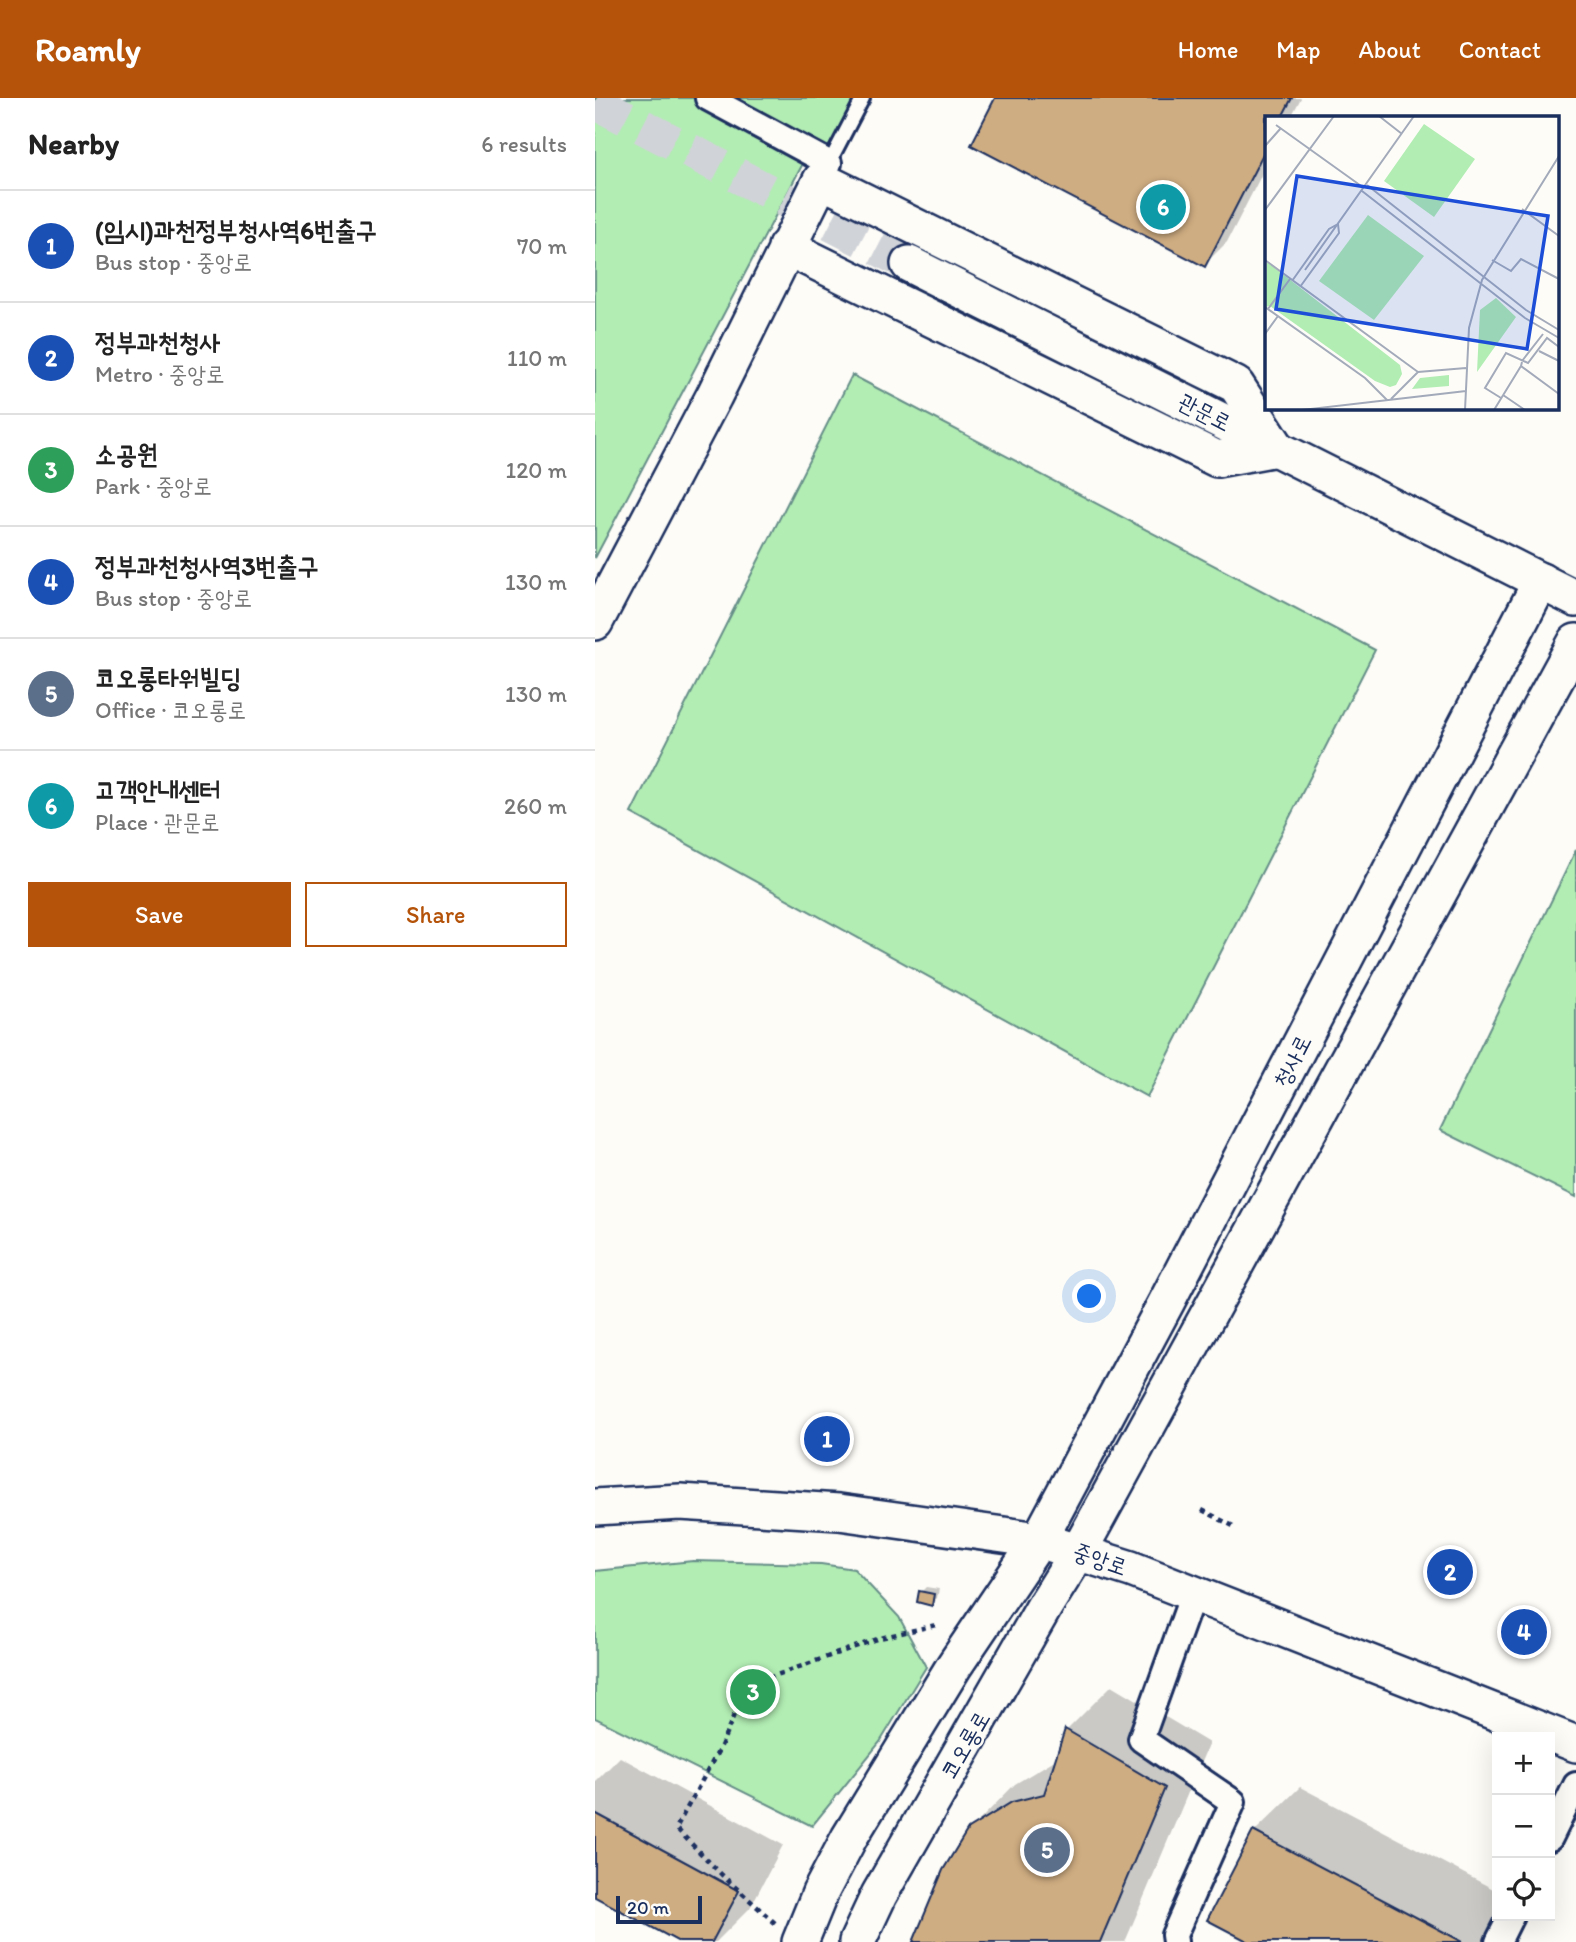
<!DOCTYPE html>
<meta charset="utf-8">
<style>
:root{--surface:#fff;--page:#f2f2f2;--text:#222;--muted:#767676;--line:#e0e0e0;--accent:#b45309}
body{margin:0;font-family:Itim,"Poor Story",sans-serif;background:var(--page);color:var(--text)}
.controls{position:absolute;right:21px;bottom:21px;display:grid;overflow:hidden;border-radius:0px;box-shadow:0 7px 28px #0002}
.controls button{width:63px;height:63px;display:grid;place-items:center;padding:0;border:0;border-bottom:2px solid var(--line);background:var(--surface);color:var(--text);font:35px sans-serif}
.scale{position:absolute;left:21px;bottom:18px;width:86px;box-sizing:border-box;padding-left:7px;border:4px solid #1b2f5e;border-top:0;font-size:19px;line-height:24px;white-space:nowrap;color:#1b2f5e;-webkit-text-stroke:5px #fdfcf7;paint-order:stroke}
.you{position:absolute;left:495px;top:1199px;width:24px;height:24px;margin:-18px;border:5px solid #fff;border-radius:50%;background:#1a73e8;box-shadow:0 0 0 10px #1a73e833}
.badge{display:grid;place-items:center;width:46px;height:46px;border-radius:50%;background:var(--accent);color:#fff;font-size:23px;font-weight:700}
.pin{position:absolute;translate:-50% -50%;border:4px solid #fff;box-shadow:0 2px 7px #0006}
.list{margin:0;padding:0;list-style:none}
h2{display:flex;justify-content:space-between;align-items:center;height:91px;margin:0;padding:0 28px;font-size:30px}
h2 small{font-size:23px;font-weight:400;color:var(--muted)}
.list li{display:grid;grid-template-columns:46px 1fr auto;gap:21px;align-items:center;box-sizing:border-box;height:112px;padding:0 28px;border-top:2px solid var(--line)}
.list b{display:block;font-size:26px;white-space:nowrap}
.list p{margin:0;font-size:23px;white-space:nowrap;color:var(--muted)}
.list em{font-size:23px;font-style:normal;color:var(--muted)}
.actions{display:flex;gap:14px;padding:21px 28px}
.actions a{flex:1;padding:16px 0;border:2px solid var(--accent);border-radius:0px;text-align:center;font-size:24px;color:var(--accent)}
.actions .main{background:var(--accent);color:#fff}
.icon{flex:none;width:38px;height:38px;fill:none;stroke:currentColor;stroke-width:2;stroke-linecap:round;stroke-linejoin:round}
.map{position:relative;flex:none;width:981px;height:1844px;overflow:hidden}
header{display:flex;align-items:center;gap:42px;box-sizing:border-box;height:98px;padding:0 35px;background:var(--accent);color:#fff}
header strong{font-size:33px}
nav{display:flex;gap:38px;margin-inline-start:auto;font-size:24px}
main{display:flex}
aside{flex:1;background:var(--surface)}
.map>svg:first-child{display:block}
.green{fill:#b2edb3;stroke:#668e88;stroke-width:2}
.shadow{fill:#0003}
.building{fill:#cfad82;stroke:#1b2f5e;stroke-width:2}
.lines{fill:none;stroke-linecap:round;stroke-linejoin:round}
.secondary-tunnel{stroke:#d0d3d8;stroke-width:35;stroke-dasharray:35 18;stroke-linecap:butt}
.lane-casing{stroke:#1b2f5e;stroke-width:18}
.street-casing{stroke:#1b2f5e;stroke-width:30}
.secondary-casing{stroke:#1b2f5e;stroke-width:40}
.path{stroke:#1b2f5e;stroke-width:4.5;stroke-dasharray:5 5;stroke-linecap:butt}
.lane{stroke:#fdfcf7;stroke-width:12}
.street{stroke:#fdfcf7;stroke-width:24}
.secondary{stroke:#fdfcf7;stroke-width:35}
.labels{text-anchor:middle;dominant-baseline:central;stroke-width:5;stroke-linejoin:round;paint-order:stroke}
.street-label{font-size:23px;fill:#1b2f5e;stroke:#fdfcf7}
.inset-road{fill:none;stroke:#a3aaba;stroke-width:2}
.view{fill:#1d4ed8;fill-opacity:0.15;stroke:#1d4ed8;stroke-width:3.5}
.inset-edge{fill:none;stroke:#1b2f5e;stroke-width:3.5}
</style>
<header>
<strong>Roamly</strong>
<nav><a>Home</a><a>Map</a><a>About</a><a>Contact</a></nav>
</header>
<main>
<aside>
<h2>Nearby<small>6 results</small></h2>
<ul class="list">
<li><span class="badge" style="background:#1a4fb4">1</span><div><b>(임시)과천정부청사역6번출구</b><p>Bus stop · 중앙로</p></div><em>70 m</em></li>
<li><span class="badge" style="background:#1a4fb4">2</span><div><b>정부과천청사</b><p>Metro · 중앙로</p></div><em>110 m</em></li>
<li><span class="badge" style="background:#2e9e5b">3</span><div><b>소공원</b><p>Park · 중앙로</p></div><em>120 m</em></li>
<li><span class="badge" style="background:#1a4fb4">4</span><div><b>정부과천청사역3번출구</b><p>Bus stop · 중앙로</p></div><em>130 m</em></li>
<li><span class="badge" style="background:#5c6f8a">5</span><div><b>코오롱타워빌딩</b><p>Office · 코오롱로</p></div><em>130 m</em></li>
<li><span class="badge" style="background:#0f9aa8">6</span><div><b>고객안내센터</b><p>Place · 관문로</p></div><em>260 m</em></li>
</ul>
<div class="actions"><a class="main">Save</a><a>Share</a></div>
</aside>
<div class="map">
<svg width="981" height="1844" viewBox="0 0 981 1844">
<rect width="100%" height="100%" fill="#fdfcf7"/>
<filter id="ink" filterUnits="userSpaceOnUse"><feTurbulence type="fractalNoise" baseFrequency=".0143" numOctaves="2"/><feDisplacementMap in="SourceGraphic" scale="14" xChannelSelector="R" yChannelSelector="G"/><feConvolveMatrix kernelMatrix="1 2 1 2 8 2 1 2 1" color-interpolation-filters="sRGB"/></filter>
<g filter="url(#ink)">
<g class="green">
<polygon points="0,0 268,0 241,52 214,54 0,460"/>
<polygon points="257,277 780,552 552,999 36,715"/>
<polygon points="981,752 981,1099 845,1032"/>
<polygon points="98,1463 226,1466 259,1471 304,1519 331,1569 285,1644 217,1728 0,1620 0,1473"/>
</g>
<g class="shadow">
<polygon points="402,0 706,0 696,19 671,19 671,68 632,144 609,167"/>
<polygon points="331,1489 344,1491 342,1500 336,1506 326,1494"/>
<polygon points="517,1587 614,1645 530,1844 320,1844 375,1732 420,1686 463,1660 472,1632"/>
<polygon points="25,1659 188,1747 155,1810 121,1844 88,1844 0,1797 0,1684"/>
<polygon points="705,1689 902,1793 902,1818 909,1818 895,1844 658,1844 659,1734"/>
</g>
<g class="building">
<polygon points="400,0 697,0 687,19 671,19 671,50 610,169 376,47"/>
<polygon points="324,1493 339,1496 337,1508 322,1504"/>
<polygon points="470,1631 570,1690 505,1844 318,1844 348,1772 373,1731 417,1704 449,1696"/>
<polygon points="0,1715 144,1793 117,1844 84,1844 0,1799"/>
<polygon points="658,1733 868,1844 654,1844 612,1822"/>
</g>
<g class="lines">
<polyline class="secondary-tunnel" points="0,4 314,166"/>
<defs>
<polyline id="lane" points="232,69 268,0"/>
<g id="street">
<polyline points="113,0 234,65"/>
<polyline points="955,1740 981,1687"/>
<polyline points="580,1844 579,1837 638,1704 546,1641 598,1496"/>
<polyline points="903,1844 916,1818"/>
</g>
<g id="secondary">
<polyline points="314,166 981,501"/>
<polyline points="0,524 119,298 226,82 641,287 682,350 622,361 191,149"/>
<polyline points="0,1409 85,1404 244,1414 444,1442 536,1471 981,1646"/>
<polyline points="205,1844 225,1795 254,1740 359,1568 444,1442 572,1203 946,483"/>
<polyline points="262,1844 284,1797 449,1509 484,1453 981,544"/>
</g>
</defs>
<use href="#lane" class="lane-casing"/>
<use href="#street" class="street-casing"/>
<use href="#secondary" class="secondary-casing"/>
<g class="path">
<polyline points="607,1412 640,1429"/>
<polyline points="180,1825 127,1777 81,1730 126,1648 151,1588 285,1540 345,1526"/>
</g>
<use href="#lane" class="lane"/>
<use href="#street" class="street"/>
<use href="#secondary" class="secondary"/>
</g>
</g>
<g class="labels">
<g class="street-label">
<text transform="translate(610 314) rotate(27)">관문로</text>
<text transform="translate(697 963) rotate(-63)">청사로</text>
<text transform="translate(505 1461) rotate(19)">중앙로</text>
<text transform="translate(370 1647) rotate(-60)">코오롱로</text>
</g>
</g>
<g transform="translate(670 18)">
<rect width="294" height="294" fill="#fdfcf7"/>
<path d="M159,8L210,43L169,101L119,65ZM103,99L159,140L109,204L54,165ZM2,146L135,249L137,258L131,269L125,271L110,265L5,190L0,191ZM231,182L251,201L212,256L215,194ZM184,259V270L147,273L155,262Z" fill="#b2edb3"/>
<path class="inset-road" d="M114,0L137,18M11,9L99,72M0,30L16,12M102,69L261,194L294,214M97,75L260,202L294,222M257,93L294,120M0,94L69,0M0,144L153,256M227,144L246,155L256,143L294,163M40,154L149,0M27,165L64,113L73,108L74,117L35,171M0,191L100,262L122,284M3,193L25,163M0,218L13,200M274,235L294,245M257,245L278,218M257,246L256,250L294,278M238,279L260,294M236,282L220,272L241,237L263,247L282,222L294,231M126,283L153,256L201,252M37,294L201,275M200,294L204,212L217,164L294,40M229,294L256,250"/>
<path class="view" d="M32,60L283,100L262,233L11,193Z"/>
<rect width="294" height="294" class="inset-edge"/>
</g>
</svg>
<div class="controls">
<button>+</button>
<button>−</button>
<button><svg class="icon" aria-label="locate" viewBox="0 0 24 24"><circle cx="12" cy="12" r="6"/><path d="M12 2v4M12 18v4M2 12h4M18 12h4"/></svg></button>
</div>
<div class="scale">20 m</div>
<div class="you"></div>
<div class="pin badge" style="left:232px;top:1341px;background:#1a4fb4">1</div>
<div class="pin badge" style="left:855px;top:1474px;background:#1a4fb4">2</div>
<div class="pin badge" style="left:158px;top:1594px;background:#2e9e5b">3</div>
<div class="pin badge" style="left:929px;top:1534px;background:#1a4fb4">4</div>
<div class="pin badge" style="left:452px;top:1752px;background:#5c6f8a">5</div>
<div class="pin badge" style="left:568px;top:109px;background:#0f9aa8">6</div>
</div>
</main>
